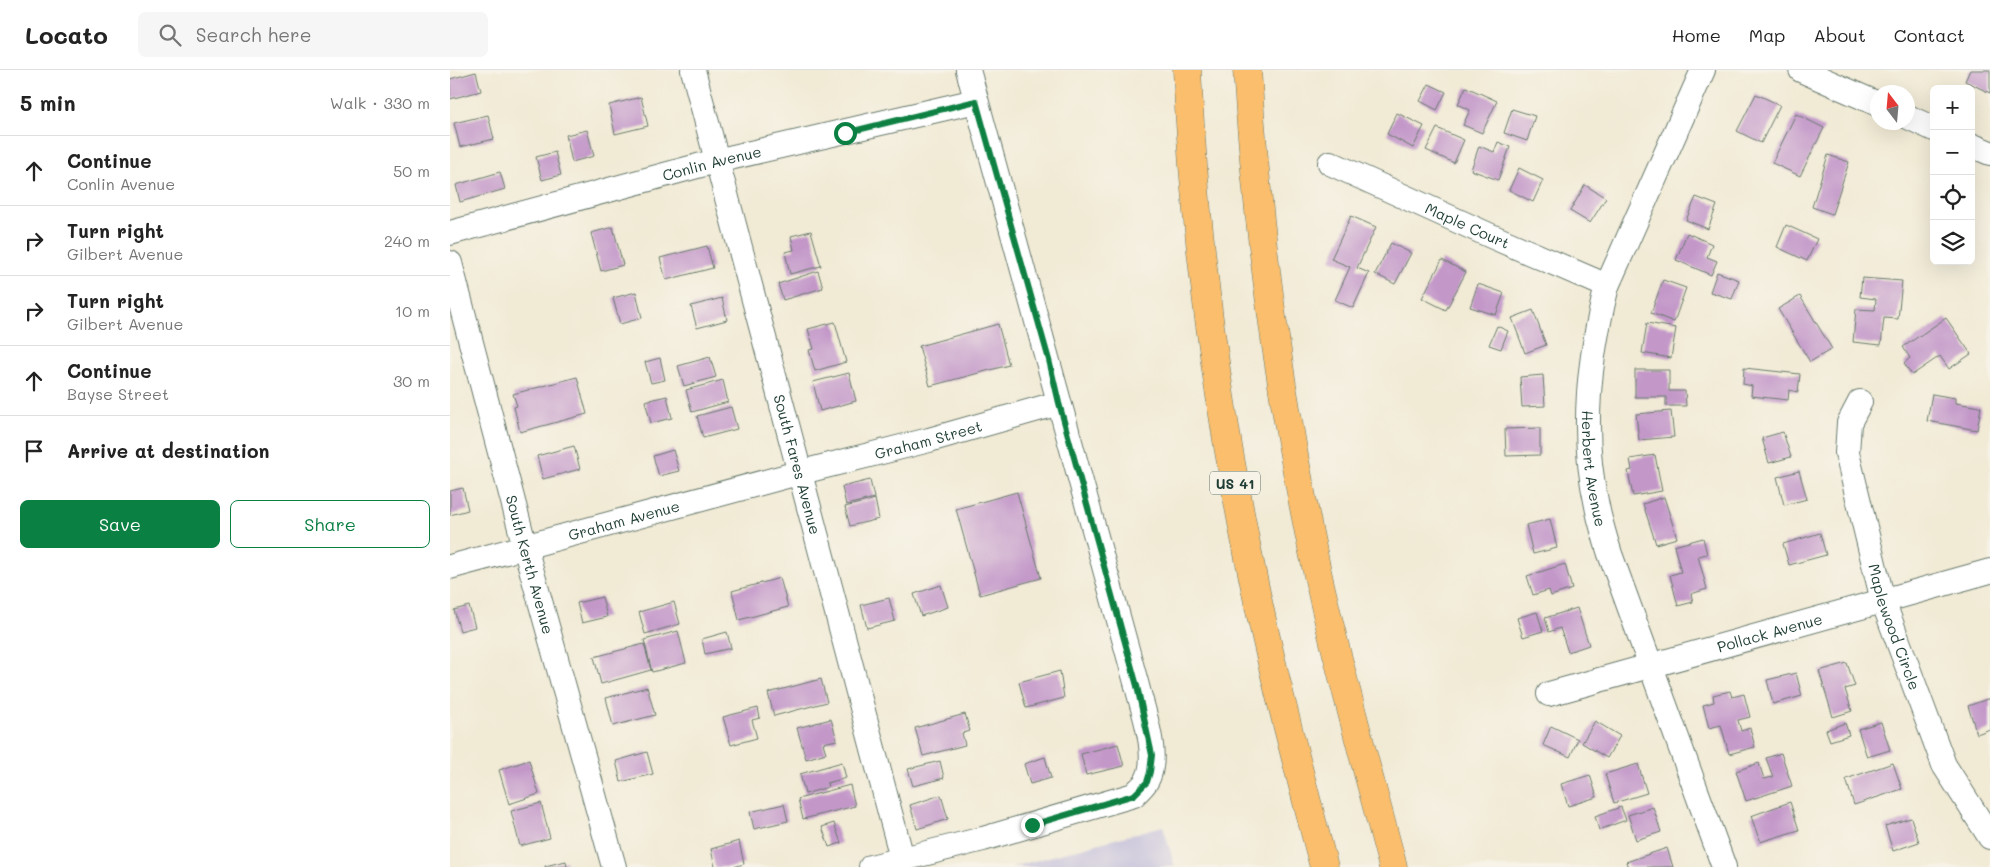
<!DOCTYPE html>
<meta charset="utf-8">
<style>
:root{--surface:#fff;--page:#f6f6f6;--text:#222;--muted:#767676;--line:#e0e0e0;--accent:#0b8043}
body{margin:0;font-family:Mali,sans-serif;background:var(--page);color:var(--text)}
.controls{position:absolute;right:15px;top:15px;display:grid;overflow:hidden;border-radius:8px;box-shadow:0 5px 20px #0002}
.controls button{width:45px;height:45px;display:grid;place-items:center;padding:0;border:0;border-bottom:1px solid var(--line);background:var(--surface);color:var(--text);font:25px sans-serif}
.compass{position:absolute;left:1420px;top:15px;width:45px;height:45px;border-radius:50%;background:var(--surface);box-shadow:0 5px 20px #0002;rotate:344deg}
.stop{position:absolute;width:15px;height:15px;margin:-11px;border:4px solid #0b8043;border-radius:50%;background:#fff}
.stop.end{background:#0b8043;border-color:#fff;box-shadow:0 1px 5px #0008}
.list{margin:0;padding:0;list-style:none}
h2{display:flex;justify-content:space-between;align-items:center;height:65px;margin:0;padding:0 20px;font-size:21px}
h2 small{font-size:16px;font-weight:400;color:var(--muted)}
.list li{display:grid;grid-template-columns:32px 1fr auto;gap:15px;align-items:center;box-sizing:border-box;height:70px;padding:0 20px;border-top:1px solid var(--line)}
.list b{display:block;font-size:19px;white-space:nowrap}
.list p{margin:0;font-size:16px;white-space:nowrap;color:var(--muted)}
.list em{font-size:16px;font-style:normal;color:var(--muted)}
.actions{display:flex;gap:10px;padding:15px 20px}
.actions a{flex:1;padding:11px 0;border:1px solid var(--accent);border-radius:8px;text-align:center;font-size:18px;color:var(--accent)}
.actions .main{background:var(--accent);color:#fff}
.icon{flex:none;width:28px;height:28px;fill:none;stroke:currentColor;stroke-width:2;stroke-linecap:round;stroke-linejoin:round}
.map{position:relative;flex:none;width:1540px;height:797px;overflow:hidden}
header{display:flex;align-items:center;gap:30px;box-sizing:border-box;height:70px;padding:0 25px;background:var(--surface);border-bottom:1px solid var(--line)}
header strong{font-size:24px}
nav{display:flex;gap:28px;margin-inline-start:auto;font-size:18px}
.search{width:350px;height:45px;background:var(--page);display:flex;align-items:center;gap:12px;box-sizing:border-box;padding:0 18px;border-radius:8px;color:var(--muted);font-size:19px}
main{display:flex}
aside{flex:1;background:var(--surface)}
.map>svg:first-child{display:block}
.industrial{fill:#c5c0da}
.building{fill:#c398c9}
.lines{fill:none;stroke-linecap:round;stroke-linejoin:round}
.minor-casing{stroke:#687a6c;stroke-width:26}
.highway-casing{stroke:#687a6c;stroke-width:29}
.minor{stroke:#fff;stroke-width:24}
.highway{stroke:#fabe6d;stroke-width:28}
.route{stroke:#0b8043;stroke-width:6}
.labels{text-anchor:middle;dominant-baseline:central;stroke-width:5;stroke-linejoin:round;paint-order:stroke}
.shield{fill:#f7f3e8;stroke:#60746a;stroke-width:1}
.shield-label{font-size:14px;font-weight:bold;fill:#1f3d34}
.street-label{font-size:15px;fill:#1f3d34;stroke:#f7f3e8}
</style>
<header>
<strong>Locato</strong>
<div class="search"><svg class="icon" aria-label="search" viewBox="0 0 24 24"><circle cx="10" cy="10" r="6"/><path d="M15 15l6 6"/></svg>Search here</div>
<nav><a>Home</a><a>Map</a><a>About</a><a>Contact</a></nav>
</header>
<main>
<aside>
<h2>5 min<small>Walk · 330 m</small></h2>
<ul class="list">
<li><svg class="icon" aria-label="ahead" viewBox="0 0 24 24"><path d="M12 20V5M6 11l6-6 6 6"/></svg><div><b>Continue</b><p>Conlin Avenue</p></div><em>50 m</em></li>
<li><svg class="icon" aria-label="right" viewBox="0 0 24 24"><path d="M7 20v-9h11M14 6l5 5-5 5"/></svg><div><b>Turn right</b><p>Gilbert Avenue</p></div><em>240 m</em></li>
<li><svg class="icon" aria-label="right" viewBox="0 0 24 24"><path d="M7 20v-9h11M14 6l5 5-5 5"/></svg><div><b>Turn right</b><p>Gilbert Avenue</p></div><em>10 m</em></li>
<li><svg class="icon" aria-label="ahead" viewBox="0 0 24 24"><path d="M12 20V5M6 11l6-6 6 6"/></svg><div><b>Continue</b><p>Bayse Street</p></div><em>30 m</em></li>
<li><svg class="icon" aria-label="arrive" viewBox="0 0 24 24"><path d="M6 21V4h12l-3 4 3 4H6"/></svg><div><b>Arrive at destination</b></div></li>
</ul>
<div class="actions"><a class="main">Save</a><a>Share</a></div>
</aside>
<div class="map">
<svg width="1540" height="797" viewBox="0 0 1540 797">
<rect width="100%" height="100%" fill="#f7f3e8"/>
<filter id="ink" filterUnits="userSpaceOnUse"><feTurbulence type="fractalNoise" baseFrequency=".02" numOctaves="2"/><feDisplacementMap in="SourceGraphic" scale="10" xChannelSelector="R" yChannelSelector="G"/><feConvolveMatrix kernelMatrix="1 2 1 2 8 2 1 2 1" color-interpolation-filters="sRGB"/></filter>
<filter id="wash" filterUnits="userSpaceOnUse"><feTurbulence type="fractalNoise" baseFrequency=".0096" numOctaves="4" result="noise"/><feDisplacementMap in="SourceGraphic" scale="20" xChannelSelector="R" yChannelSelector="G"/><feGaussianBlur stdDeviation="1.12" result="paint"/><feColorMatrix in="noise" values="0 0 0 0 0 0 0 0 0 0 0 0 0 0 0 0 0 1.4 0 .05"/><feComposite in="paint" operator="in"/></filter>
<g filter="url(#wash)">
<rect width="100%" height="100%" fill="#f1ead5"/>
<polygon class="industrial" points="713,756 725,797 562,797"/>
<g id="blocks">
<g class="building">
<polygon points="1520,0 1540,0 1540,23 1515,11"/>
<polygon points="26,2 31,21 0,29 0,9"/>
<polygon points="979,14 996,22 987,40 970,31"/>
<polygon points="1016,17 1047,31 1032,63 1013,55 1020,40 1008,34"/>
<polygon points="1306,24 1330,35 1311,73 1287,61"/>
<polygon points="191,27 198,56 165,64 159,35"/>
<polygon points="1062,39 1085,46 1077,71 1054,63"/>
<polygon points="947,43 974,56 963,78 937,64"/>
<polygon points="1346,44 1374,58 1350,106 1322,93"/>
<polygon points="38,45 44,69 10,77 4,53"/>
<polygon points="987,58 1014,70 1004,93 976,80"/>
<polygon points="137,60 144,86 122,92 116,65"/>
<polygon points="1048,72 1060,77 1048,110 1021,100 1029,76 1044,82"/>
<polygon points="105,82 111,105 92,110 86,87"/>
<polygon points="1378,85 1399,92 1382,144 1362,137"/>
<polygon points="1069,98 1093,110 1083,132 1059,120"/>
<polygon points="50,102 55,119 10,132 6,115"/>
<polygon points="1135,115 1156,128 1140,153 1120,141"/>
<polygon points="1246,127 1267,135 1258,159 1236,150"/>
<polygon points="901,146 926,157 907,198 919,203 903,238 885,230 900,197 881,189"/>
<polygon points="1336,155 1367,169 1357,191 1327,177"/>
<polygon points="163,157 173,195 151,201 141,163"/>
<polygon points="361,161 371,196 340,204 335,182 344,180 341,166"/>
<polygon points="1237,163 1262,174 1257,187 1267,191 1261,205 1226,190"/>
<polygon points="941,173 961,183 945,214 925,204"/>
<polygon points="257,176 263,198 216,210 210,188"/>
<polygon points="992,190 1016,202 996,240 972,228"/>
<polygon points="368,201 373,218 333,230 328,214"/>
<polygon points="1267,202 1289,210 1282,229 1260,222"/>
<polygon points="1412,208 1452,211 1448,249 1434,248 1431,275 1403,272 1406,239 1425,240 1426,229 1410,227"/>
<polygon points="1213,210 1236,218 1224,252 1201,243"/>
<polygon points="1028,214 1054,223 1046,245 1020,237"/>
<polygon points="186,222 192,248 170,254 163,228"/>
<polygon points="1350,226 1382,279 1360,292 1328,239"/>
<polygon points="272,228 277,250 247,258 241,236"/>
<polygon points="1083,240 1096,275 1075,283 1062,248"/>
<polygon points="1496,248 1521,284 1499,299 1490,286 1462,305 1454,293 1460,288 1453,277"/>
<polygon points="385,252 396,292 365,301 359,280 364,279 358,259"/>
<polygon points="1197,253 1226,258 1221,288 1192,283"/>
<polygon points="548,254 559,295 480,316 469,276"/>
<polygon points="1047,256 1058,261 1051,279 1039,275"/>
<polygon points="260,287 266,307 234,316 228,296"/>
<polygon points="210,288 215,310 201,313 195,292"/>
<polygon points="1294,298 1350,304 1348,322 1339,320 1338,330 1301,326 1302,316 1293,314"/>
<polygon points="1185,300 1219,300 1219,321 1235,321 1236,336 1216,336 1216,327 1185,327"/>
<polygon points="399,303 406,331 370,341 363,312"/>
<polygon points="1093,305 1095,336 1072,337 1070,307"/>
<polygon points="127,307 137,344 70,362 64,337 67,336 63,324"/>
<polygon points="273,310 278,332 242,342 236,320"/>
<polygon points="1482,324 1505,328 1505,333 1531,337 1527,360 1477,351"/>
<polygon points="217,326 222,348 201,353 195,331"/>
<polygon points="281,337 287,359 253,368 247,346"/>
<polygon points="1221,341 1224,367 1189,370 1186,344"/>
<polygon points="1090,358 1090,385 1056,386 1055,359"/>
<polygon points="1333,362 1341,387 1319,393 1312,368"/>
<polygon points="124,376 130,399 93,409 87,386"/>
<polygon points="223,380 229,401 209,406 203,386"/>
<polygon points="1205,385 1212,421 1183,426 1178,401 1182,400 1180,389"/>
<polygon points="1349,401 1357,429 1334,435 1327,407"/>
<polygon points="420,410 424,428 396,435 392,417"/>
<polygon points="13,418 18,440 0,445 0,421"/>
<polygon points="567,422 591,508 530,525 506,439"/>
<polygon points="1214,427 1227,468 1206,474 1193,434"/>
<polygon points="425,429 429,449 400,456 395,437"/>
<polygon points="1100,449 1107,478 1083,484 1076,455"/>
<polygon points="1370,463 1376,485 1339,495 1333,474"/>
<polygon points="1253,468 1257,484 1248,486 1257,519 1241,524 1243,532 1228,536 1220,505 1231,502 1224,476"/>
<polygon points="1115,494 1122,519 1101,526 1099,520 1083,525 1077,506"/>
<polygon points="330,508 338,537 289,550 282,521"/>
<polygon points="491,515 498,537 471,546 464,524"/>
<polygon points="152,527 157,547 132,553 127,533"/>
<polygon points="439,528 445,551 417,558 411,535"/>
<polygon points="224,532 230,554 195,564 189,542"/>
<polygon points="19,536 25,557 10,561 4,540"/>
<polygon points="1127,538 1139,575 1118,582 1110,558 1099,562 1095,548"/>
<polygon points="1087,542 1093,561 1073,567 1067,548"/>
<polygon points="228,561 236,593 202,602 194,570"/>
<polygon points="277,562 281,578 255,584 252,569"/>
<polygon points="194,574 201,600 151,614 144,587"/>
<polygon points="1397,593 1405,616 1395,619 1402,641 1383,647 1369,601"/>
<polygon points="610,601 614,628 576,638 569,612"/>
<polygon points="1346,603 1352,626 1323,634 1317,610"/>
<polygon points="371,609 377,632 324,646 318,623"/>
<polygon points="197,617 205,645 163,656 156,628"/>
<polygon points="1280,621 1282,627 1294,624 1300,647 1288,650 1291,661 1300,658 1305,677 1279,684 1271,655 1259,658 1253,635 1264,632 1263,625"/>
<polygon points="1540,628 1540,659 1527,664 1518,636"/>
<polygon points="308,638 310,648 302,650 307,668 281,675 273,647"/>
<polygon points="515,644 520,661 512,663 515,675 473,686 465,658"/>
<polygon points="381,649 387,670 373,673 376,683 356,689 347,658"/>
<polygon points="1145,651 1170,666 1157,688 1132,673"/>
<polygon points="1431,652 1440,680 1417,687 1408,659"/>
<polygon points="1395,653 1399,665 1380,671 1376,660"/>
<polygon points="1101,656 1128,669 1120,687 1093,675"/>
<polygon points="668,674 674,696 636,705 631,684"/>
<polygon points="197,682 203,704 171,712 166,691"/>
<polygon points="1331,683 1342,716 1296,731 1286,701 1309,693 1314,709 1323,707 1316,688"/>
<polygon points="595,687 601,708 580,714 574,694"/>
<polygon points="79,690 89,724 59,734 49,700"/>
<polygon points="490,691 494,708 463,716 458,699"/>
<polygon points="392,692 396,708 377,713 378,717 355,724 350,704"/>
<polygon points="1443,693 1452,719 1404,735 1396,709"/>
<polygon points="1188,694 1197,723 1164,733 1155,704"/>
<polygon points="1140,705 1147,727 1118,736 1111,714"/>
<polygon points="400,715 405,736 353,749 348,729"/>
<polygon points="491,725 498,749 467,759 460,735"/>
<polygon points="1340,732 1349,760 1310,772 1301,746"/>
<polygon points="91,733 100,768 70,776 61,741"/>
<polygon points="334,734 338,751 304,759 300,742"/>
<polygon points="1171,737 1176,750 1149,760 1145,746"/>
<polygon points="1203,737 1211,762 1186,770 1178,745"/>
<polygon points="1461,748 1469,772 1443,781 1435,756"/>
<polygon points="384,753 391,773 379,777 372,757"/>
<polygon points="289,771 294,794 283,797 265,797 261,779"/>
<polygon points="1217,778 1223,797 1178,797 1176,792"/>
<polygon points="116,791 117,797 95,797 95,796"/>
</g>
</g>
</g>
<g filter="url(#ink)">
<use href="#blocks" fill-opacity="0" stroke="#687a6c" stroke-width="1"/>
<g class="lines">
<defs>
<g id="minor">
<path id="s1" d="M243,0L452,788"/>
<path id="s2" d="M1253,0L1157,216C1139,288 1130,362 1147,436C1150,452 1155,468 1160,484L1274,797"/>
<polyline points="1351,0 1428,34"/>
<polyline points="1458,47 1484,59"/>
<polyline points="1521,75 1540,83"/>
<path id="s3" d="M880,93L1041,166L1157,216"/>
<path id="s4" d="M0,163L266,91L526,31"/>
<path id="s5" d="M0,193L75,477L164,797"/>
<path id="s6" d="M1410,332L1399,353L1397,383L1433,531L1494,695L1540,767"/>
<path id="s7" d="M0,497L348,403L479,370L609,333"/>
<path id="s8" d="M1099,624L1540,501"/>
<path d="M421,797L533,769L684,725C688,720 694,716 697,710C710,686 693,641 687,616L518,0"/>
</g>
<g id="highway">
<path d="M737,0C745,171 768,341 803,508C823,605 849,701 874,797"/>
<path d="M797,0C808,168 831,336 867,501C889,600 917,698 943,797"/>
</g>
</defs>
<use href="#minor" class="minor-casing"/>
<use href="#highway" class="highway-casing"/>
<use href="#minor" class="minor"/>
<use href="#highway" class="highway"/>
</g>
</g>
<g class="lines" filter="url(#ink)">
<polyline class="route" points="395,63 526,31 599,290 609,333 687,616 702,685 700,702 697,712 684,725 582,755"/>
</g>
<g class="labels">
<rect class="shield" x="760" y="401.5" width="50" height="23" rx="4"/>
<g class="shield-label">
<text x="785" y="413">US 41</text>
</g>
<g class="street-label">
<text stroke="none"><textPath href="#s4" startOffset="271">Conlin Avenue</textPath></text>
<text stroke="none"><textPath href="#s3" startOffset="151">Maple Court</textPath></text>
<text stroke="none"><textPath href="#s7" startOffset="495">Graham Street</textPath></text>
<text stroke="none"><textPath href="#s1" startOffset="408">South Fares Avenue</textPath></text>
<text stroke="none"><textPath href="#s2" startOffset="421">Herbert Avenue</textPath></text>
<text stroke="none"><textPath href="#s7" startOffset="180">Graham Avenue</textPath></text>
<text stroke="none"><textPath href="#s5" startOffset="312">South Kerth Avenue</textPath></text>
<text stroke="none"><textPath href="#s6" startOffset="234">Maplewood Circle</textPath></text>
<text stroke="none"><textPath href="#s8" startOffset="229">Pollack Avenue</textPath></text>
</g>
</g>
</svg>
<div class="controls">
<button>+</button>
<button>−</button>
<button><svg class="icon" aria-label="locate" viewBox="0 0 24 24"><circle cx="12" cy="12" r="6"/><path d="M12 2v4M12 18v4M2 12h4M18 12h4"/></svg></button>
<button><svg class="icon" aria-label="layers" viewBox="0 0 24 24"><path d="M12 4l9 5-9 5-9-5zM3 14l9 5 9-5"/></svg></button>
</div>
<svg class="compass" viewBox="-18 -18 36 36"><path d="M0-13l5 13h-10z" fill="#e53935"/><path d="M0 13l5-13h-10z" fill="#767676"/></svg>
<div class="stop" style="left:395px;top:63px"></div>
<div class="stop end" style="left:582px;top:755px"></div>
</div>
</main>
